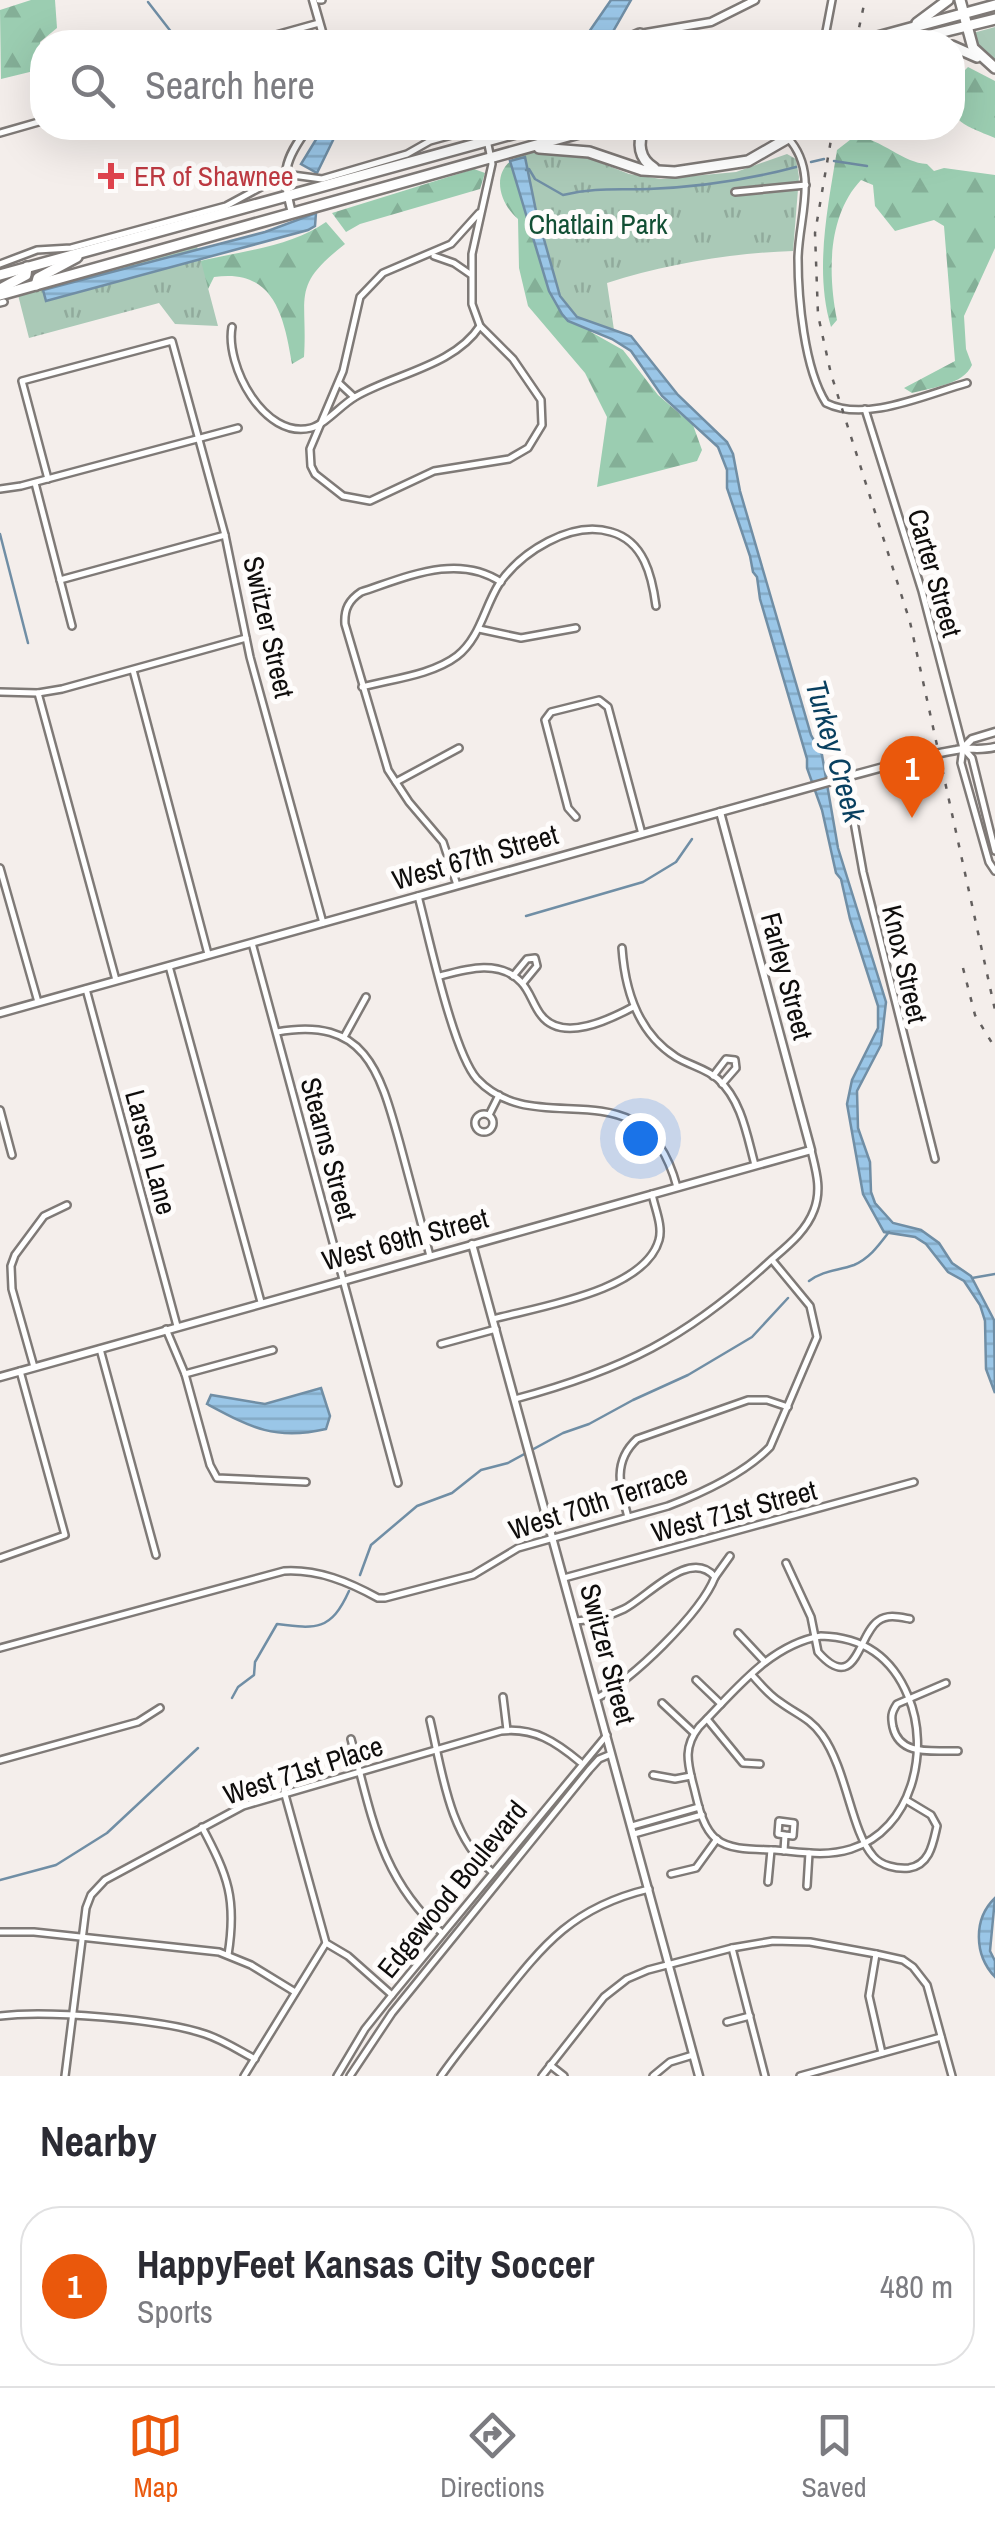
<!DOCTYPE html>
<style>
:root{--surface:#fff;--page:#f2f2f3;--text:#2b2b33;--muted:#7c7c81;--line:#e1e1e2;--accent:#ea580c}
body{margin:0;font-family:"Archivo Narrow",sans-serif;background:var(--page);color:var(--text)}
.you{position:absolute;left:640px;top:1138px;width:35px;height:35px;margin:-25px;border:8px solid #fff;border-radius:50%;background:#1a73e8;box-shadow:0 0 0 15px #1a73e833}
.badge{display:grid;place-items:center;width:65px;height:65px;border-radius:50%;background:var(--accent);color:#fff;font-size:32px;font-weight:700}
.pin{position:absolute;translate:-50% -82px;filter:drop-shadow(0 2px 5px #0008)}
.pin::after{content:'';position:absolute;top:52px;width:35px;height:30px;background:inherit;clip-path:polygon(0 0,100% 0,50% 100%)}
.list{margin:0;padding:0;list-style:none}
h2{display:flex;justify-content:space-between;align-items:center;height:130px;margin:0;padding:0 40px;font-size:42px}
h2 small{font-size:32px;font-weight:400;color:var(--muted)}
.list li{display:grid;grid-template-columns:65px 1fr auto;gap:30px;align-items:center;box-sizing:border-box;height:160px;margin:0 20px 20px;padding:0 20px;border:2px solid var(--line);border-radius:40px}
.list b{display:block;font-size:38px;white-space:nowrap}
.list p{margin:0;font-size:32px;white-space:nowrap;color:var(--muted)}
.list em{font-size:32px;font-style:normal;color:var(--muted)}
.icon{flex:none;width:55px;height:55px;fill:none;stroke:currentColor;stroke-width:2;stroke-linecap:round;stroke-linejoin:round}
.map{position:relative;flex:none;width:995px;height:2076px;overflow:hidden}
.search{position:absolute;background:var(--surface);box-shadow:0 10px 40px #0002;left:30px;right:30px;top:30px;height:110px;display:flex;align-items:center;gap:25px;box-sizing:border-box;padding:0 35px;border-radius:40px;color:var(--muted);font-size:38px}
.sheet{height:310px;background:var(--surface)}
nav{display:flex;justify-content:space-around;align-items:center;box-sizing:border-box;height:140px;border-top:2px solid var(--line);background:var(--surface);font-size:28px;color:var(--muted)}
nav a{display:grid;justify-items:center;gap:5px}
nav .on{color:var(--accent)}
.map>svg:first-child{display:block}
.grass{fill:#aac9b7}
.forest{fill:url(#forest-firs)}
.park{fill:url(#park-tufts)}
.water{fill:url(#water-rules);stroke:#708ea5;stroke-width:2.5}
.lines{fill:none;stroke-linecap:round;stroke-linejoin:round}
.stream{stroke:#708ea5;stroke-width:2.5}
.street-casing{stroke:#7f7a77;stroke-width:10}
.secondary-casing{stroke:#7f7a77;stroke-width:11}
.highway-casing{stroke:#7f7a77;stroke-width:14}
.street{stroke:#fff;stroke-width:5}
.secondary{stroke:#fff;stroke-width:6}
.highway{stroke:#fff;stroke-width:9}
.rail{stroke:#635f5e;stroke-width:2.5;stroke-dasharray:5 10;stroke-linecap:butt}
.health-dot{fill:#e0444e;stroke:#fefcfb;stroke-width:4}
.labels{text-anchor:middle;dominant-baseline:central;stroke-width:10;stroke-linejoin:round;paint-order:stroke}
.health-label{font-size:28px;fill:#be3a42;stroke:#fefcfb;text-anchor:start}
.park-label{font-size:28px;fill:#124f34;stroke:#fefcfb}
.street-label{font-size:28px;fill:#0f0d0c;stroke:#fefcfb}
.water-label{font-size:30px;font-style:italic;fill:#083f5f;stroke:#fefcfb}
</style>
<div class="map">
<svg width="995" height="2076" viewBox="0 0 995 2076">
<defs>
<pattern id="forest-firs" width="22" height="20" patternUnits="userSpaceOnUse" patternTransform="scale(2.5)"><rect width="22" height="20" fill="#9bcdb1"/><path d="M5 1l3.5 6h-7zM16 11l3.5 6h-7z" fill="#84af97"/></pattern>
<pattern id="park-tufts" width="24" height="20" patternUnits="userSpaceOnUse" patternTransform="scale(2.5)"><rect width="24" height="20" fill="#aac9b7"/><path d="M3 7l-1-3M5 7V3M7 7l1-3M15 17l-1-3M17 17v-4M19 17l1-3" fill="none" stroke="#91ab9c"/></pattern>
<pattern id="water-rules" width="6" height="5" patternUnits="userSpaceOnUse" patternTransform="scale(2.5)"><rect width="6" height="5" fill="#9ac6e7"/><path d="M0 2.5h6" fill="none" stroke="#84a9c5"/></pattern>
</defs>
<rect width="100%" height="100%" fill="#f4eeeb"/>
<polygon class="grass" points="995,27 995,64 976,46 973,33"/>
<g class="forest">
<polygon points="31,0 55,0 57,28 40,42 42,69 1,79 0,10"/>
<path d="M968,67L995,81V138C952,120 952,123 953,76H959Z"/>
<path d="M855,136C882,139 903,163 927,164L934,171L944,168L995,175V248L964,316L966,349L972,365C963,385 933,387 912,393L904,388L955,361L944,226L934,220L895,231L875,206L873,185L861,180C827,216 828,275 837,320L831,327C814,270 828,207 837,150Z"/>
<path d="M547,151L593,197L605,317L591,332L623,350L658,395L693,425L702,450L697,461L597,487L607,417L585,373L528,306L519,268L518,219C500,204 490,173 515,158C523,153 537,153 547,151Z"/>
<polygon points="474,169 485,173 480,189 360,224 346,232 332,213"/>
<path d="M326,222L345,244C290,287 308,295 304,357L292,364C284,316 274,268 214,277L208,289L181,266C227,252 287,250 326,222Z"/>
</g>
<g class="park">
<path d="M547,151L576,153L629,174L661,179L736,172L787,154L796,159L799,177L793,251C731,253 666,264 607,283L614,330L576,317L560,296L518,155Z"/>
<polygon points="197,246 218,326 175,324 159,303 29,338 18,295"/>
</g>
<g class="water">
<polygon points="611,0 631,0 607,42 582,42"/>
<polygon points="323,128 343,128 337,132 317,173 301,164"/>
<polygon points="525,157 536,211 560,296 577,317 631,336 678,395 727,442 733,454 740,491 811,735 822,755 838,848 886,1002 881,1045 857,1091 858,1128 870,1162 871,1192 875,1203 893,1223 921,1230 939,1243 952,1263 971,1276 994,1320 995,1393 986,1369 985,1321 980,1305 964,1281 948,1272 926,1244 915,1237 884,1232 863,1194 847,1104 852,1080 878,1028 878,1006 850,919 841,879 836,873 822,810 807,768 807,759 760,599 757,577 753,572 750,556 727,488 727,470 718,447 662,396 631,351 612,339 568,321 562,314 549,291 510,161"/>
<polygon points="316,213 315,226 308,230 46,301 43,290 265,232"/>
<path d="M321,1388L330,1416L326,1429C275,1441 250,1427 207,1404L211,1395L265,1404Z"/>
<path d="M995,1898L990,1951L995,1961V1977C974,1955 973,1919 995,1898Z"/>
</g>
<g class="lines">
<g class="stream">
<polyline points="148,2 179,42"/>
<polyline points="834,161 867,166"/>
<polyline points="811,162 824,159"/>
<path d="M526,170L529,169L535,179L563,195C596,187 616,190 649,189C699,187 747,180 796,167"/>
<polyline points="0,534 28,643"/>
<polyline points="526,916 643,882 676,862 692,839"/>
<polyline points="972,1278 995,1274"/>
<path d="M809,1281C824,1270 837,1271 854,1265C870,1258 879,1245 889,1232"/>
<polyline points="360,1575 371,1545 417,1506 452,1493 481,1470 508,1463 563,1433 589,1424 633,1400 688,1375 752,1337 788,1298"/>
<path d="M232,1698L238,1687L254,1675L255,1662L277,1624C316,1629 331,1631 349,1591"/>
<polyline points="0,1880 56,1865 107,1833 198,1748"/>
</g>
<defs>
<g id="street">
<polyline points="319,0 322,0"/>
<polyline points="251,42 319,23"/>
<polyline points="824,42 832,0"/>
<path d="M796,128L788,138C819,172 799,216 798,258C798,298 804,368 826,403C866,423 927,394 967,383"/>
<polyline points="0,133 42,121"/>
<polyline points="735,192 806,185"/>
<polyline points="434,256 454,263 470,274"/>
<polyline points="0,264 37,250 71,248 226,206 285,174 322,179 407,154 430,141 477,128 485,130 492,164 472,254 472,304 480,326 513,359 541,400 542,425 528,448 509,459 434,471 370,501 343,496 315,474 311,466 310,449 343,371 360,297 383,273 451,244 479,213"/>
<polyline points="0,303 4,302"/>
<path d="M232,327C225,365 264,440 311,428C326,424 341,405 355,397C394,374 454,366 480,326"/>
<polyline points="339,383 354,397"/>
<polyline points="865,409 922,591 963,748 961,763 989,862 995,871"/>
<polyline points="48,479 22,381 172,341 225,535 250,657 323,923"/>
<polyline points="35,483 72,626"/>
<polyline points="0,489 21,486 238,428"/>
<polyline points="60,580 225,535"/>
<polyline points="479,629 521,638 576,628"/>
<polyline points="133,670 208,954"/>
<path d="M362,687C392,679 432,675 457,656C480,638 484,608 499,584C521,552 571,520 611,532C644,541 652,576 656,606"/>
<polyline points="0,692 38,693 62,689 246,638"/>
<polyline points="38,693 116,980"/>
<polyline points="963,748 972,758 995,851"/>
<polyline points="846,777 863,872 935,1159"/>
<polyline points="396,782 459,748"/>
<polyline points="576,817 568,808 545,720 551,712 599,700 608,707 642,834"/>
<polyline points="0,868 38,1002"/>
<path d="M457,885L443,842L409,802L388,770L345,624C344,609 349,600 361,592C407,577 457,553 501,582"/>
<path d="M418,896C429,937 453,1052 477,1079C539,1145 643,1059 677,1187"/>
<polyline points="252,943 398,1483"/>
<path d="M622,948C625,991 638,1033 676,1057C689,1065 707,1069 718,1079C742,1101 747,1136 755,1165"/>
<polyline points="169,966 261,1302"/>
<path d="M440,976C466,969 499,959 521,982C530,991 533,1005 541,1015C562,1043 609,1020 633,1007"/>
<polyline points="513,976 527,959 535,958 537,966 523,983"/>
<polyline points="86,989 177,1326"/>
<path d="M277,1032C366,1016 380,1072 400,1144C410,1181 420,1219 430,1256"/>
<polyline points="344,1037 366,997"/>
<polyline points="713,1076 726,1059 735,1060 736,1068 722,1084"/>
<polyline points="0,1110 12,1155"/>
<circle cx="484" cy="1123" r="9"/>
<polyline points="489,1115 499,1095"/>
<path d="M493,1319C538,1307 645,1291 659,1240C663,1226 655,1209 652,1194"/>
<polyline points="166,1329 185,1374 210,1465 217,1478 306,1482"/>
<polyline points="441,1344 496,1329"/>
<polyline points="100,1349 156,1555"/>
<polyline points="34,1367 12,1289 11,1266 15,1255 44,1216 67,1205"/>
<polyline points="185,1374 273,1350"/>
<path d="M515,1399C623,1370 687,1338 769,1262C786,1247 806,1232 814,1210C822,1189 816,1171 811,1150"/>
<path d="M628,1517C620,1488 612,1462 637,1439L748,1400H767L788,1407"/>
<polyline points="0,1558 65,1535 20,1371"/>
<path d="M786,1563L811,1617L818,1652C856,1695 858,1635 878,1621C888,1614 899,1617 910,1619"/>
<polyline points="715,1577 730,1556"/>
<polyline points="564,1578 914,1482"/>
<path d="M576,1621C591,1620 610,1616 624,1609C648,1597 690,1547 715,1577C701,1613 631,1681 597,1698"/>
<polyline points="738,1633 765,1662"/>
<path d="M821,1636C863,1637 892,1657 908,1696C931,1750 912,1830 851,1849C826,1857 800,1852 775,1850C757,1849 731,1851 716,1839C701,1826 698,1802 693,1784C687,1761 684,1746 699,1727C735,1691 769,1645 821,1636Z"/>
<path d="M0,1648L284,1571C318,1569 349,1582 378,1598H385L473,1575L518,1548L668,1506C702,1493 745,1473 770,1447L817,1337L810,1306L772,1260"/>
<path d="M752,1675C761,1685 769,1695 780,1702C796,1714 810,1718 822,1735C847,1770 851,1831 873,1856C881,1866 897,1869 909,1868C930,1865 933,1843 937,1826L931,1815L906,1800"/>
<polyline points="696,1680 721,1704"/>
<path d="M946,1683L897,1704C891,1713 891,1717 893,1727C900,1757 933,1750 958,1751"/>
<polyline points="503,1697 507,1730"/>
<polyline points="662,1703 694,1733"/>
<polyline points="707,1719 743,1763 760,1764"/>
<path d="M430,1720C442,1771 449,1836 491,1871"/>
<path d="M351,1739C372,1816 380,1878 442,1933"/>
<polyline points="0,1760 138,1722 160,1708"/>
<polyline points="653,1775 675,1779 691,1776"/>
<polyline points="284,1791 326,1943 348,1956 392,1995"/>
<polyline points="632,1826 699,1807"/>
<path d="M202,1827C228,1876 237,1899 228,1955"/>
<polyline points="634,1834 702,1815"/>
<polyline points="784,1851 785,1835 793,1836 794,1823 779,1821 778,1834 785,1835"/>
<polyline points="671,1874 696,1868 717,1839"/>
<polyline points="768,1882 771,1850"/>
<polyline points="807,1886 809,1853"/>
<polyline points="0,1932 34,1932 219,1952 251,1965 295,1992"/>
<polyline points="732,1948 765,2076"/>
<polyline points="876,1954 869,1996 882,2053"/>
<path d="M0,2016C46,2010 161,2019 205,2034C223,2040 238,2050 255,2059"/>
<polyline points="727,2022 750,2016"/>
<polyline points="550,2065 564,2076"/>
<path d="M65,2076L86,1908L91,1895L105,1880L243,1806L501,1731C534,1727 556,1742 580,1762"/>
<polyline points="244,2076 326,1943"/>
<polyline points="337,2076 365,2029 392,1995 607,1735"/>
<polyline points="350,2076 392,2013 589,1770 599,1759 611,1754"/>
<path d="M441,2076C459,2050 479,2027 498,2002C544,1944 573,1907 649,1889"/>
<polyline points="542,2076 604,1997 627,1979 648,1970 732,1948 773,1941 810,1942 876,1954 903,1960 913,1967 927,1985 952,2076"/>
<polyline points="653,2076 670,2062 693,2055"/>
<polyline points="800,2076 941,2037"/>
</g>
<g id="secondary">
<polyline points="313,0 325,42"/>
<polyline points="640,34 711,22 755,0"/>
<path d="M292,213C281,173 284,160 308,128"/>
<polyline points="963,748 972,739 995,732"/>
<path d="M0,1013L846,777C882,768 919,756 956,750C970,747 980,751 995,747"/>
<polyline points="472,1244 699,2076"/>
<polyline points="0,1377 811,1150 720,812"/>
</g>
<g id="highway">
<polyline points="960,0 973,48 995,68"/>
<polyline points="917,23 948,0"/>
<polyline points="919,39 937,42"/>
<polyline points="622,42 640,34"/>
<polyline points="859,42 995,5"/>
<polyline points="902,42 995,19"/>
<polyline points="952,46 977,57"/>
<path d="M644,128C637,143 639,159 654,168"/>
<polyline points="539,148 589,152 642,170 675,172 748,161 788,138"/>
<polyline points="0,275 534,128"/>
<polyline points="36,285 38,278 77,257"/>
<polyline points="0,289 26,275 27,267"/>
<polyline points="0,295 597,128"/>
</g>
</defs>
<use href="#street" class="street-casing"/>
<use href="#secondary" class="secondary-casing"/>
<use href="#highway" class="highway-casing"/>
<use href="#street" class="street"/>
<use href="#secondary" class="secondary"/>
<use href="#highway" class="highway"/>
<g class="rail">
<polyline points="856,42 865,0"/>
<polyline points="833,128 815,233 818,315 831,374 910,622 995,1010"/>
<polyline points="963,968 975,1015 995,1048"/>
</g>
</g>
<path class="health-dot" d="M106 161h10v10h10v10h-10v10h-10v-10h-10v-10h10z"/>
<g class="labels">
<g class="health-label">
<text x="134" y="176">ER of Shawnee</text>
</g>
<g class="park-label">
<text x="598" y="224">Chatlain Park</text>
</g>
<g class="street-label">
<text transform="translate(935 573) rotate(74)">Carter Street</text>
<text transform="translate(269 627) rotate(77)">Switzer Street</text>
<text transform="translate(475 857) rotate(-16)">West 67th Street</text>
<text transform="translate(905 964) rotate(77)">Knox Street</text>
<text transform="translate(787 976) rotate(75)">Farley Street</text>
<text transform="translate(329 1149) rotate(75)">Stearns Street</text>
<text transform="translate(151 1152) rotate(75)">Larsen Lane</text>
<text transform="translate(405 1239) rotate(-15)">West 69th Street</text>
<text transform="translate(598 1502) rotate(-18)">West 70th Terrace</text>
<text transform="translate(734 1511) rotate(-15)">West 71st Street</text>
<text transform="translate(608 1654) rotate(75)">Switzer Street</text>
<text transform="translate(303 1770) rotate(-18)">West 71st Place</text>
<text transform="translate(452 1889) rotate(-51)">Edgewood Boulevard</text>
</g>
<g class="water-label">
<text transform="translate(836 751) rotate(74)">Turkey Creek</text>
</g>
</g>
</svg>
<div class="you"></div>
<div class="pin badge" style="left:912px;top:818px">1</div>
<div class="search"><svg class="icon" aria-label="search" viewBox="0 0 24 24"><circle cx="10" cy="10" r="6"/><path d="M15 15l6 6"/></svg>Search here</div>
</div>
<section class="sheet">
<h2>Nearby<small></small></h2>
<ul class="list">
<li><span class="badge">1</span><div><b>HappyFeet Kansas City Soccer</b><p>Sports</p></div><em>480 m</em></li>
</ul>
</section>
<nav>
<a class="on"><svg class="icon" aria-label="map" viewBox="0 0 24 24"><path d="M3 6l6-2 6 2 6-2v14l-6 2-6-2-6 2zM9 4v14M15 6v14"/></svg>Map</a>
<a><svg class="icon" aria-label="directions" viewBox="0 0 24 24"><path d="M12 3l9 9-9 9-9-9zM9 14v-3h6M13 9l2 2-2 2"/></svg>Directions</a>
<a><svg class="icon" aria-label="saved" viewBox="0 0 24 24"><path d="M7 4h10v16l-5-4-5 4z"/></svg>Saved</a>
</nav>
